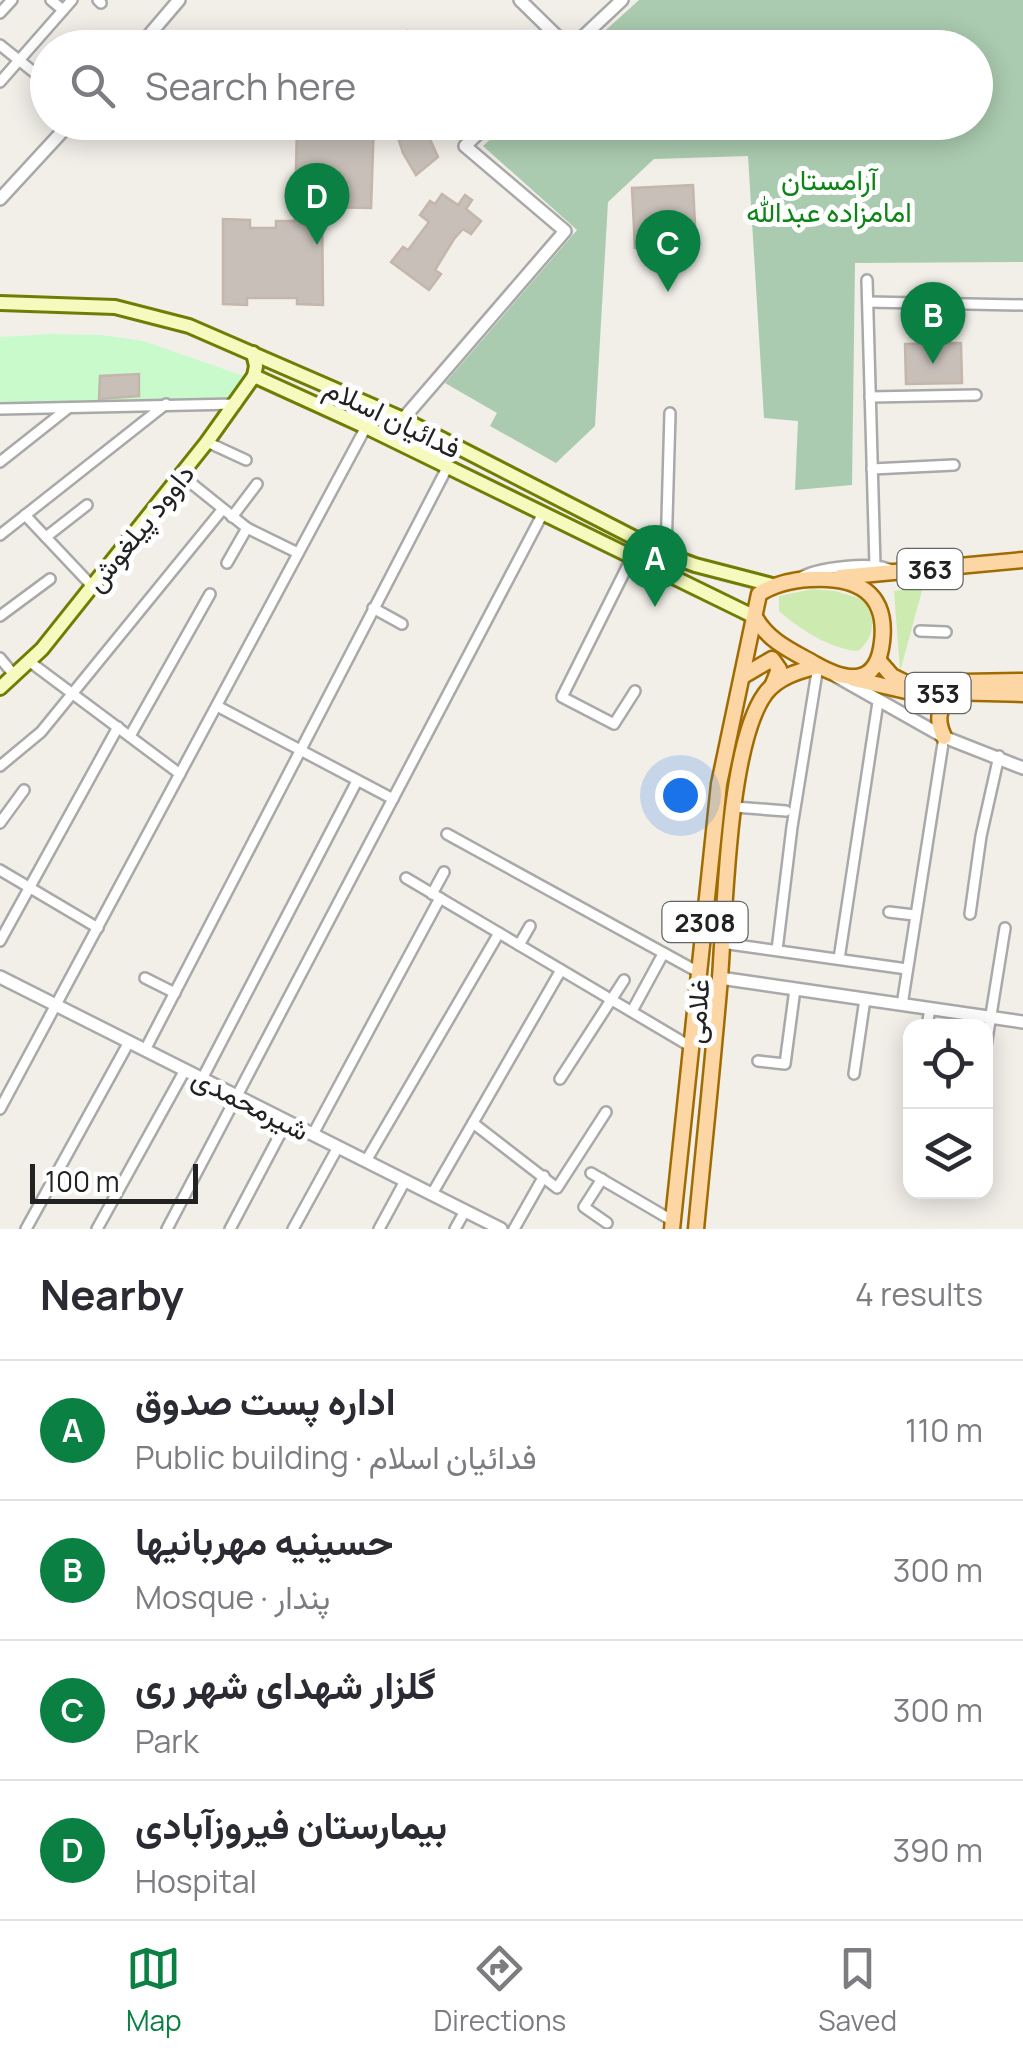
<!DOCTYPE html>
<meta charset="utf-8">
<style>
:root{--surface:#fff;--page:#f2f2f3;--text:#2b2b33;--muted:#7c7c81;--line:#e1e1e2;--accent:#0b8043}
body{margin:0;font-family:Manrope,Vazirmatn,sans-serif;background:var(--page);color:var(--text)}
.controls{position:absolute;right:30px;bottom:30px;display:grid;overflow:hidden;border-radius:20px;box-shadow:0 5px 25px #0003}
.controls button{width:90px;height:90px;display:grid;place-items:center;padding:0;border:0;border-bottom:2px solid var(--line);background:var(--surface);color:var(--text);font:50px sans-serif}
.scale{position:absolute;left:30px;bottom:25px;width:168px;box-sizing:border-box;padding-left:10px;border:5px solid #222;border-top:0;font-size:28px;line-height:35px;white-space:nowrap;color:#222;-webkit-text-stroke:8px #fff;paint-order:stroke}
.you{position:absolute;left:680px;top:795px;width:35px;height:35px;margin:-25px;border:8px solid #fff;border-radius:50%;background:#1a73e8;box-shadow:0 0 0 15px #1a73e833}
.badge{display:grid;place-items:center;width:65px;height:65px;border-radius:50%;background:var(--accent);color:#fff;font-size:32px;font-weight:700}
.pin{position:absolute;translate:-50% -82px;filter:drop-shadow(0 2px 5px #0008)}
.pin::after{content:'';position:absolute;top:52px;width:35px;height:30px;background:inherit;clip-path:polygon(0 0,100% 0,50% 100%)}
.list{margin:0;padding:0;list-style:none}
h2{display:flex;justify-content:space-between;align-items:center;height:130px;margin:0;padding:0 40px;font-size:42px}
h2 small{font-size:32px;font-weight:400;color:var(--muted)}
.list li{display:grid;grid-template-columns:65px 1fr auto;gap:30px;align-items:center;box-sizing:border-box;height:140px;padding:0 40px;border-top:2px solid var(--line)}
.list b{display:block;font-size:38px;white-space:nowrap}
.list p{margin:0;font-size:32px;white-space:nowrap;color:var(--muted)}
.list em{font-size:32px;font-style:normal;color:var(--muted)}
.icon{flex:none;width:55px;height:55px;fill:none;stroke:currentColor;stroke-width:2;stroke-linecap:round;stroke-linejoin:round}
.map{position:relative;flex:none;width:1023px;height:1229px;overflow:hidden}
.search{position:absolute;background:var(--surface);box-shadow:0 5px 25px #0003;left:30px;right:30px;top:30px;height:110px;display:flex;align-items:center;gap:25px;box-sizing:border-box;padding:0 35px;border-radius:55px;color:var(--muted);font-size:38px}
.sheet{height:690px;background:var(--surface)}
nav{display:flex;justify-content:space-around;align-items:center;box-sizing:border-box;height:140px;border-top:2px solid var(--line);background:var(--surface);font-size:28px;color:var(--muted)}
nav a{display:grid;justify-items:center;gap:5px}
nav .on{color:var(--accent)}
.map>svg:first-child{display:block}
.grass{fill:#cdebb0}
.cemetery{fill:#aacbaf}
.park{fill:#c8facc}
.building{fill:#c7bfb8;stroke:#c4b6ab;stroke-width:2.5}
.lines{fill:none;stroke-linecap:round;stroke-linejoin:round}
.minor-casing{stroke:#a9a9a9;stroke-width:14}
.tertiary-casing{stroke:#a9a9a9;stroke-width:16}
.secondary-casing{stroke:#707d05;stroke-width:18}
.primary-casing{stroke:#a06b00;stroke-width:19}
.minor{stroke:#fff;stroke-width:9}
.tertiary{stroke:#fff;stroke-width:11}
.secondary{stroke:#f7fabf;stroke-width:12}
.primary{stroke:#fcd6a4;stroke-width:14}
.labels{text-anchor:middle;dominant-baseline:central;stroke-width:10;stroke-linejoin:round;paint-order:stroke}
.shield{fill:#fff;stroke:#646464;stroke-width:2.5}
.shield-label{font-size:25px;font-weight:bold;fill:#222}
.park-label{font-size:28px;fill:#0c8416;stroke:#fff}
.street-label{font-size:28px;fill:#222;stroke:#fff}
</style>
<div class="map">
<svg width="1023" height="1229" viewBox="0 0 1023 1229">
<rect width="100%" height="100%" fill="#f2efe9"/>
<g class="grass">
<polygon points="923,587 900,672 894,591"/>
<path d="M812,589L835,591L862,599C877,615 875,638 858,651C830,649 799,629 779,611V596Z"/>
</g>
<polygon class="cemetery" points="639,0 1023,0 1023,262 855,263 852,485 795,490 798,421 764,418 748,156 654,159 608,202 595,426 556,463 490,426 497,413 445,383 577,230 483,146 508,123 976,122 976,48 587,47"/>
<polygon class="park" points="49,334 101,335 143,341 244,376 227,401 0,402 0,337"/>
<g class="building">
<polygon points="408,31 437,48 399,48"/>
<polygon points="297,122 374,122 371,208 322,207 323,305 297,304 297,298 247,298 247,305 223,304 223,219 250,220 250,228 276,228 276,221 295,221"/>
<polygon points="393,122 422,122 438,157 416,175 403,153"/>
<polygon points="693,185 696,245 635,248 632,188"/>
<polygon points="442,194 458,205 465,195 472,200 466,209 481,221 471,234 463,229 454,239 435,270 441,274 429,290 391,262 403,247 408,250 429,222 420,215 430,201 435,204"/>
<polygon points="961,343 962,383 906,384 905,344"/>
<polygon points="139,374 139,396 99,399 100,376"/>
</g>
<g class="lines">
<defs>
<g id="minor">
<polyline points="51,0 63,10"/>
<polyline points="98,0 101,3"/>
<polyline points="0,13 12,0"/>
<polyline points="0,45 45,81"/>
<polyline points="0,82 72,0"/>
<polyline points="867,280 875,566"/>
<polyline points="868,302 1023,305"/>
<polyline points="870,397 976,395"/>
<polyline points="0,409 236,404"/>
<polyline points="207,442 246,460"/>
<polyline points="0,462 67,409"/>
<polyline points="872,469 954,465"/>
<polyline points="181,475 247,528 298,553"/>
<polyline points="25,515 92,586"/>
<polyline points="232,517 257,484"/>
<polyline points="0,535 166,404"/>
<polyline points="46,537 87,505"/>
<polyline points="666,554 670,413"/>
<polyline points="631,559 562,697 614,724 635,691"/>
<polyline points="227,563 247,528"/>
<path d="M798,579C815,567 876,560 893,571"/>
<polyline points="373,608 402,624"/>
<polyline points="0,616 50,579"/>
<polyline points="920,631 946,632"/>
<polyline points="0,658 14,675"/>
<polyline points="30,662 180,774"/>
<polyline points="217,706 393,799"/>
<polyline points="130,736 210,594"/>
<polyline points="0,766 41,732 222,510"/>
<polyline points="735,807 786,811"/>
<polyline points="0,823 24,790"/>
<polyline points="447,834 700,973"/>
<polyline points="0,870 98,928"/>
<polyline points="406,878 693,1048"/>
<polyline points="432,894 444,872"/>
<polyline points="889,912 914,915"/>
<polyline points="970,914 981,836 999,756"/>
<polyline points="0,941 118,727"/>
<polyline points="722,943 907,969"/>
<polyline points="519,945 530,926"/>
<polyline points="777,950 792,827 818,666"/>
<polyline points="839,959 878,702"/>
<polyline points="145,978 175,993"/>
<polyline points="902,1005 944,737"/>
<polyline points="632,1011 663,954"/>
<polyline points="927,1026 930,1009"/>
<polyline points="986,1046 1005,928"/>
<polyline points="145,1050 447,468"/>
<polyline points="758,1061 785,1064 795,989"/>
<polyline points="854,1074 865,999"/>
<polyline points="202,1079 357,781"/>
<polyline points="560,1079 624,980"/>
<polyline points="0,1109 366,427"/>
<polyline points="473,1123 557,1188 606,1112"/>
<polyline points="313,1134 440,898"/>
<polyline points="366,1161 499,933"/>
<polyline points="591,1173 673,1221"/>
<polyline points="602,1179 584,1207 607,1223"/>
<polyline points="432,1194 561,970"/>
<polyline points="26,1229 129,1042"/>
<polyline points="97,1229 185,1070"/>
<polyline points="167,1229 542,515"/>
<polyline points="230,1229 287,1121"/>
<polyline points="293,1229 338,1147"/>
<polyline points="379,1229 405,1181"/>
<polyline points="455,1229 465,1211"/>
<polyline points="514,1229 544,1176"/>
</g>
<g id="tertiary">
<polyline points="520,0 569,48"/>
<polyline points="138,48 179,0"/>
<polyline points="571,48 622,0"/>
<polyline points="0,199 71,122"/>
<polyline points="403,419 565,231 465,146 490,122"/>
<polyline points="836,676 944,737 1023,768"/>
<polyline points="0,977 501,1229"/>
<polyline points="720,978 1023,1022"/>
</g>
<g id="secondary">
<polyline points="0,303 115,307 189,326 403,419 666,554 695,565 772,585"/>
<polyline points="254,376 366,427 755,617"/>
<polyline points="0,688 42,649 207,442 254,376 256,366 253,353"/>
</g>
<g id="primary">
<polyline points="840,577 1023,560"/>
<polyline points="879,661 892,676 906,683 1023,681"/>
<polyline points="743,676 772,659 779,669 773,684"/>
<polyline points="854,679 906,691 1023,694"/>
<path d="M944,737C934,715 940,706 958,692"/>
<path d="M672,1229L719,784L759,594C774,584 792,580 810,579C856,576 888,592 882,642C877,687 847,682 815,664C792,651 768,641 755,617"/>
<path d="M696,1229C704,1145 713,1062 720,978C725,910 728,745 765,694C777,677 799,671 818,666"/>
</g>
</defs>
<use href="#minor" class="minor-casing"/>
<use href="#tertiary" class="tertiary-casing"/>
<use href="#secondary" class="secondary-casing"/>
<use href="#primary" class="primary-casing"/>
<use href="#minor" class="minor"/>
<use href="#tertiary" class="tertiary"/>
<use href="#secondary" class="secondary"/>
<use href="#primary" class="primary"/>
</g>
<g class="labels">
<g class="shield">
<rect x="897.5" y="549" width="65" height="40" rx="8"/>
<rect x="905.5" y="673" width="65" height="40" rx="8"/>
<rect x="662.5" y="902" width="85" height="40" rx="8"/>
</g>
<g class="shield-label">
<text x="930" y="569">363</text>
<text x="938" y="693">353</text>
<text x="705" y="922">2308</text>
</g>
<g class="park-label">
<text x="829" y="179">آرامستان<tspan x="829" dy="32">امامزاده عبدالله</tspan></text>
</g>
<g class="street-label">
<text transform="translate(393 417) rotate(26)">فدائیان اسلام</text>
<text transform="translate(139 527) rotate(-51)">داوود پیلغوش</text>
<text transform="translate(696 1011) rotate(-85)">غلامی</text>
<text transform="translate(251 1103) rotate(27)">شیرمحمدی</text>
</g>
</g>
</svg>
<div class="controls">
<button><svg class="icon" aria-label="locate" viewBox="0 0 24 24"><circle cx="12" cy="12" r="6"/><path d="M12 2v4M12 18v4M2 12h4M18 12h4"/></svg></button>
<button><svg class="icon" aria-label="layers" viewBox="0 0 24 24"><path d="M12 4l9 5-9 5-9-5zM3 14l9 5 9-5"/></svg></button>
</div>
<div class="scale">100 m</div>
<div class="you"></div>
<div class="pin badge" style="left:655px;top:607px">A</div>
<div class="pin badge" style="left:933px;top:364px">B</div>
<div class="pin badge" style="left:668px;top:292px">C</div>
<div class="pin badge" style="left:317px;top:245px">D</div>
<div class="search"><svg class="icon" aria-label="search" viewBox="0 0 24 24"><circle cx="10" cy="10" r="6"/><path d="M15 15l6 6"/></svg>Search here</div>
</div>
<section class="sheet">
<h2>Nearby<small>4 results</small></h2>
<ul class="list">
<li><span class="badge">A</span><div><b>اداره پست صدوق</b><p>Public building · فدائیان اسلام</p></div><em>110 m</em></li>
<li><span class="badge">B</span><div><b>حسینیه مهربانیها</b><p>Mosque · پندار</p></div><em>300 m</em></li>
<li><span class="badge">C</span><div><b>گلزار شهدای شهر ری</b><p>Park</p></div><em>300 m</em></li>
<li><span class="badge">D</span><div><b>بیمارستان فیروزآبادی</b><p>Hospital</p></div><em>390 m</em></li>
</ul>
</section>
<nav>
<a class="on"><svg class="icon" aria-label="map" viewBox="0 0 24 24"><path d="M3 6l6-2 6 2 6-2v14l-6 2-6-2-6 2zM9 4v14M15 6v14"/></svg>Map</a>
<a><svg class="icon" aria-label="directions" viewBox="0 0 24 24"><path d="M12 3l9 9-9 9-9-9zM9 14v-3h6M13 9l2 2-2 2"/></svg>Directions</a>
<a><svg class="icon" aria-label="saved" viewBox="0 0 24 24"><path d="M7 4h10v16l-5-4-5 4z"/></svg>Saved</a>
</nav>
